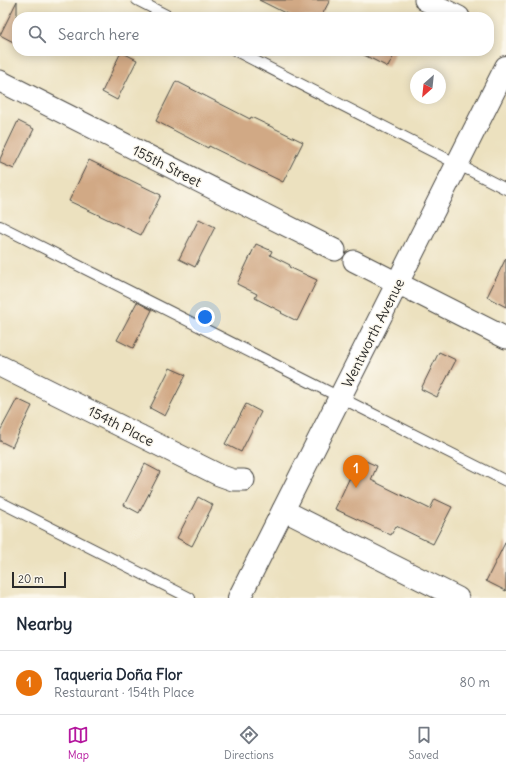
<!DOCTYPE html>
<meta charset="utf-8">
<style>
:root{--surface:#fff;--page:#f6f6f7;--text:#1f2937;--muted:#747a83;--line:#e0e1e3;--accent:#b5179e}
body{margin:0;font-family:Delius,sans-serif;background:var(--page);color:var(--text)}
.compass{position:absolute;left:410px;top:68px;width:36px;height:36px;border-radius:50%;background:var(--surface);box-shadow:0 2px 10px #0003;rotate:207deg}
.scale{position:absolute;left:12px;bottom:10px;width:54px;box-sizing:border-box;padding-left:4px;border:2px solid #2b2b2b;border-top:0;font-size:11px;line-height:14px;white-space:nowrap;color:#2b2b2b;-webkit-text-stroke:3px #fbf7ec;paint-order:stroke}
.you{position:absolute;left:205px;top:317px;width:14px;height:14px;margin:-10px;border:3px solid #fff;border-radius:50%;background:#1a73e8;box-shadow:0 0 0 6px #1a73e833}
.badge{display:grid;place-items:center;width:26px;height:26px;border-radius:50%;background:var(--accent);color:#fff;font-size:13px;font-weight:700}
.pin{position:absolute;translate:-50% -33px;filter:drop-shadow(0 1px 2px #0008)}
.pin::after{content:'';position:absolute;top:21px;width:14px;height:12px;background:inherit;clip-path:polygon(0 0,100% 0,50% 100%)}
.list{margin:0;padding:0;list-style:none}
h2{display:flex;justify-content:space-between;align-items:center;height:52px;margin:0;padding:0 16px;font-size:17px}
h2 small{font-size:13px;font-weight:400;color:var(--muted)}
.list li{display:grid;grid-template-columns:26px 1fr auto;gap:12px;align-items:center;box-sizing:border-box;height:64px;padding:0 16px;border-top:1px solid var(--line)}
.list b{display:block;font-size:15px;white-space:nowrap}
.list p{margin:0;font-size:13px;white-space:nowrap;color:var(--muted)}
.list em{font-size:13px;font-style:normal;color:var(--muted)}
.icon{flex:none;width:22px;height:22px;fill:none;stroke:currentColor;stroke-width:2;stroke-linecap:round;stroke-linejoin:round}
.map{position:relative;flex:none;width:506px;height:598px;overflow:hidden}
.search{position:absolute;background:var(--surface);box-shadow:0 2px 10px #0003;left:12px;right:12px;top:12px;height:44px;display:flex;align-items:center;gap:10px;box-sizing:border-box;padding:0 14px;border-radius:16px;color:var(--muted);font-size:15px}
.sheet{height:116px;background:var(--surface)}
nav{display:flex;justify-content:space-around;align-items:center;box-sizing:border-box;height:56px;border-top:1px solid var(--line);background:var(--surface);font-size:11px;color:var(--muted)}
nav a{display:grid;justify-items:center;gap:2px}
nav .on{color:var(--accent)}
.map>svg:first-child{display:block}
.building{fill:#d1a985}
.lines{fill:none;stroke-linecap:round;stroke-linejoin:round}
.service-casing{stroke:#484641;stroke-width:12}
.minor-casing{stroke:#484641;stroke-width:23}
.tertiary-casing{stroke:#484641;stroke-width:24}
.service{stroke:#fff;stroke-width:10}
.minor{stroke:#fff;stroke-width:21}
.tertiary{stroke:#fff;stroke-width:22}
.labels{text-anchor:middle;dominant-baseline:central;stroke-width:3;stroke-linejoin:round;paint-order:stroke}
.street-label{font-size:14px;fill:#2b2b2b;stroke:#fbf7ec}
</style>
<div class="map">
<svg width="506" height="598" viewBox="0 0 506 598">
<rect width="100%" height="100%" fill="#fbf7ec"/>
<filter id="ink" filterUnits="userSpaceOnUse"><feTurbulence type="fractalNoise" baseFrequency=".025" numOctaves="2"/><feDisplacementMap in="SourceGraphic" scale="8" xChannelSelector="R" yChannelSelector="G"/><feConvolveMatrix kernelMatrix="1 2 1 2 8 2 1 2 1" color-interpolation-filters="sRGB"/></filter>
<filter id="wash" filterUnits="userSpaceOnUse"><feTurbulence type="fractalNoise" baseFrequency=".012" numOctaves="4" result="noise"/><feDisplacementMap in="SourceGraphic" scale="16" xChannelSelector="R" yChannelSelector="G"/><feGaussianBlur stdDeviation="0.9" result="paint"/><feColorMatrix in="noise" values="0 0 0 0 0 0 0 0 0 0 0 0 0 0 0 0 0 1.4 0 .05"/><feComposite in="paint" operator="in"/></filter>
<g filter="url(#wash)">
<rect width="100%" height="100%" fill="#ece1bf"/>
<g id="blocks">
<g class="building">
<polygon points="259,0 330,0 321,17 293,17"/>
<polygon points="17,1 17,44 0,35"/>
<polygon points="356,51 396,51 388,67"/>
<polygon points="121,52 137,60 117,100 102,92"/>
<polygon points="176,81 250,119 251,117 303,142 283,182 209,146 208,148 156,121"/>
<polygon points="18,121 34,129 14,169 0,163 0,159"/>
<polygon points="89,160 161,195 141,235 69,201"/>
<polygon points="199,219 215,227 195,267 179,259"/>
<polygon points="256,244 272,251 270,255 290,265 289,267 317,280 297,321 281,313 282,312 255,298 257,294 237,284"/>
<polygon points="506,258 506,307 487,297"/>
<polygon points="137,302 152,310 133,348 117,340"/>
<polygon points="439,352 456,360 437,397 421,389"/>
<polygon points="170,368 186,375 165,416 150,408"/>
<polygon points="17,399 32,406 12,447 0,441 0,431"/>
<polygon points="246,404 261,412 241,452 225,444"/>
<polygon points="359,458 377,466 371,480 430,509 435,499 452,507 433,544 396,526 391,535 335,509"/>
<polygon points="145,464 160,472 139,513 124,505"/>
<polygon points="198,497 213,505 192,546 177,538"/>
<polygon points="506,541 506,591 486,581"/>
</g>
</g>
</g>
<g filter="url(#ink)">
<use href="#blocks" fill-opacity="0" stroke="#484641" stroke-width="1"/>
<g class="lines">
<defs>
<g id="service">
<polyline points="137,0 170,17"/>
<polyline points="236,51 506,189"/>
<polyline points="0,226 506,481"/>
<polyline points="0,502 190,598"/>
</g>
<g id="minor">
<polyline points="425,0 459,17"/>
<polyline points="0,81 335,250"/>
<polyline points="354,261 506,338"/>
<polyline points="0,366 219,475 233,480 244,480"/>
<polyline points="283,510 458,598"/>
</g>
<polyline id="tertiary" points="239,598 506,67"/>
</defs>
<use href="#service" class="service-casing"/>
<use href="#minor" class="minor-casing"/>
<use href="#tertiary" class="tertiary-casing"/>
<use href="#service" class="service"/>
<use href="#minor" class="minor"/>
<use href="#tertiary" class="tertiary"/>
</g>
</g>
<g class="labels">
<g class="street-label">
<text transform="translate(167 166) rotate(27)">155th Street</text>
<text transform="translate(373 333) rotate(-63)">Wentworth Avenue</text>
<text transform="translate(121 426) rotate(27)">154th Place</text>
</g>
</g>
</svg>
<svg class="compass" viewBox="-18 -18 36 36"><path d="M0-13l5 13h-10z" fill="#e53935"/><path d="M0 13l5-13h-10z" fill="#747a83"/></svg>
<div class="scale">20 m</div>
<div class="you"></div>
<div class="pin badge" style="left:356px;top:488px;background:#e8710a">1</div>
<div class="search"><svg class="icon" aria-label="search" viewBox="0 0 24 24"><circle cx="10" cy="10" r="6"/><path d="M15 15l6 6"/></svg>Search here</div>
</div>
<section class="sheet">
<h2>Nearby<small></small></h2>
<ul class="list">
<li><span class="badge" style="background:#e8710a">1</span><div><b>Taqueria Doña Flor</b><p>Restaurant · 154th Place</p></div><em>80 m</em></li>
</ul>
</section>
<nav>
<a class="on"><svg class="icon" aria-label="map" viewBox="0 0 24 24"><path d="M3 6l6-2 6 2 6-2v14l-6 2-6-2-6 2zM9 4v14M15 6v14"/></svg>Map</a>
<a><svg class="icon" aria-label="directions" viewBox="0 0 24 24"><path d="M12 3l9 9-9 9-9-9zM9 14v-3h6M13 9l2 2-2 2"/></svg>Directions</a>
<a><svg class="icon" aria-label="saved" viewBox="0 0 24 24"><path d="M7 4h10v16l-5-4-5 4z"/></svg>Saved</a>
</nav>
